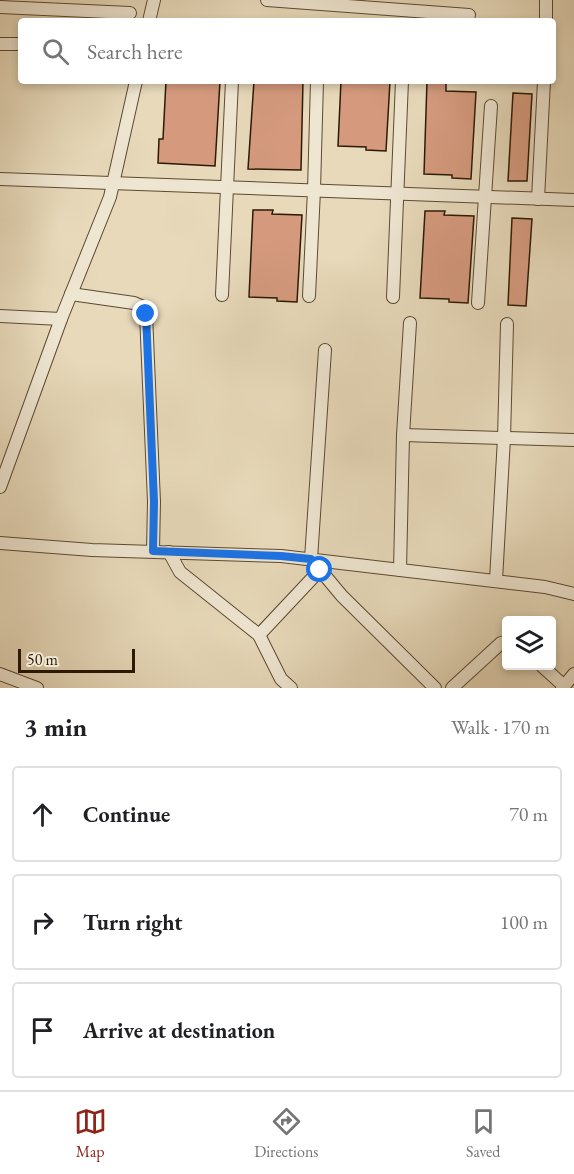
<!DOCTYPE html>
<meta charset="utf-8">
<style>
:root{--surface:#fff;--page:#f6f6f6;--text:#202124;--muted:#757577;--line:#e0e0e0;--accent:#8f2418}
body{margin:0;font-family:"EB Garamond",serif;background:var(--page);color:var(--text)}
.controls{position:absolute;right:18px;bottom:18px;display:grid;overflow:hidden;border-radius:6px;box-shadow:0 3px 9px #0003}
.controls button{width:54px;height:54px;display:grid;place-items:center;padding:0;border:0;border-bottom:2px solid var(--line);background:var(--surface);color:var(--text);font:30px sans-serif}
.scale{position:absolute;left:18px;bottom:15px;width:117px;box-sizing:border-box;padding-left:6px;border:3px solid #2c1a03;border-top:0;font-size:16px;line-height:21px;white-space:nowrap;color:#2c1a03;-webkit-text-stroke:4px #efe6d2;paint-order:stroke}
.stop{position:absolute;width:18px;height:18px;margin:-14px;border:4px solid #1a73e8;border-radius:50%;background:#fff}
.stop.end{background:#1a73e8;border-color:#fff;box-shadow:0 2px 6px #0008}
.list{margin:0;padding:0;list-style:none}
h2{display:flex;justify-content:space-between;align-items:center;height:78px;margin:0;padding:0 24px;font-size:26px}
h2 small{font-size:20px;font-weight:400;color:var(--muted)}
.list li{display:grid;grid-template-columns:39px 1fr auto;gap:18px;align-items:center;box-sizing:border-box;height:96px;margin:0 12px 12px;padding:0 12px;border:2px solid var(--line);border-radius:6px}
.list b{display:block;font-size:22px;white-space:nowrap}
.list em{font-size:20px;font-style:normal;color:var(--muted)}
.icon{flex:none;width:33px;height:33px;fill:none;stroke:currentColor;stroke-width:2;stroke-linecap:round;stroke-linejoin:round}
.map{position:relative;flex:none;width:574px;height:688px;overflow:hidden}
.search{position:absolute;background:var(--surface);box-shadow:0 3px 9px #0003;left:18px;right:18px;top:18px;height:66px;display:flex;align-items:center;gap:15px;box-sizing:border-box;padding:0 21px;border-radius:6px;color:var(--muted);font-size:22px}
.sheet{height:402px;background:var(--surface)}
nav{display:flex;justify-content:space-around;align-items:center;box-sizing:border-box;height:84px;border-top:2px solid var(--line);background:var(--surface);font-size:16px;color:var(--muted)}
nav a{display:grid;justify-items:center;gap:3px}
nav .on{color:var(--accent)}
.map>svg:first-child{display:block}
.building{fill:#d59a7e;stroke:#2c1a03;stroke-width:1.5}
.lines{fill:none;stroke-linecap:round;stroke-linejoin:round}
.minor-casing{stroke:#5b4a31;stroke-width:14}
.minor{stroke:#efe6d2;stroke-width:12}
.route{stroke:#1a73e8;stroke-width:8}
</style>
<div class="map">
<svg width="574" height="688" viewBox="0 0 574 688">
<rect width="100%" height="100%" fill="#e7d9ba"/>
<filter id="stains"><feTurbulence type="fractalNoise" baseFrequency=".00333" numOctaves="4"/><feColorMatrix values="0 0 0 0 .2 0 0 0 0 .09 0 0 0 0 .02 0 0 0 .5 -.17"/></filter>
<radialGradient id="worn" r=".72"><stop offset=".6" stop-color="#630" stop-opacity="0"/><stop offset="1" stop-color="#630" stop-opacity=".3"/></radialGradient>
<g class="building">
<polygon points="166,81 220,81 215,166 158,163 159,139 163,139"/>
<polygon points="254,81 303,81 301,170 248,169"/>
<polygon points="341,81 390,81 386,151 366,150 366,147 338,146"/>
<polygon points="427,81 446,81 446,91 476,92 471,179 452,178 452,175 424,174"/>
<polygon points="513,93 532,94 527,181 508,181"/>
<polygon points="253,210 273,210 272,214 302,215 297,302 277,301 277,298 249,297"/>
<polygon points="425,211 445,211 444,215 474,216 468,303 449,302 449,299 420,298"/>
<polygon points="512,218 532,219 526,306 508,305"/>
</g>
<g class="lines">
<defs>
<g id="minor">
<polyline points="267,0 469,15"/>
<polyline points="0,7 130,13"/>
<polyline points="149,21 154,0"/>
<polyline points="546,21 546,0"/>
<polyline points="0,44 21,44"/>
<polyline points="0,179 574,200"/>
<polyline points="538,199 544,81"/>
<polyline points="71,294 134,303 143,307 146,314 154,502 153,551"/>
<polyline points="222,295 232,81"/>
<polyline points="309,296 314,190 317,81"/>
<polyline points="393,297 402,81"/>
<polyline points="478,303 491,106"/>
<polyline points="0,316 61,319"/>
<polyline points="325,350 311,559 342,596 435,688"/>
<polyline points="403,435 574,440"/>
<polyline points="0,487 61,319 110,197 136,81"/>
<polyline points="0,543 92,550 281,556 545,587 574,594"/>
<polyline points="169,552 180,572 259,635 281,679 291,688"/>
<polyline points="400,570 403,435 410,323"/>
<polyline points="496,580 504,438 507,324"/>
<polyline points="259,635 320,570"/>
<polyline points="542,666 564,686 562,688"/>
<polyline points="0,674 37,688"/>
<polyline points="564,686 574,674"/>
<polyline points="452,688 501,643 506,642"/>
</g>
</defs>
<use href="#minor" class="minor-casing"/>
<use href="#minor" class="minor"/>
</g>
<g class="lines">
<polyline class="route" points="146,314 154,502 153,551 281,556 311,559 320,570"/>
</g>
<rect width="100%" height="100%" filter="url(#stains)"/>
<rect width="100%" height="100%" fill="url(#worn)"/>
</svg>
<div class="controls">
<button><svg class="icon" aria-label="layers" viewBox="0 0 24 24"><path d="M12 4l9 5-9 5-9-5zM3 14l9 5 9-5"/></svg></button>
</div>
<div class="scale">50 m</div>
<div class="stop" style="left:320px;top:570px"></div>
<div class="stop end" style="left:146px;top:314px"></div>
<div class="search"><svg class="icon" aria-label="search" viewBox="0 0 24 24"><circle cx="10" cy="10" r="6"/><path d="M15 15l6 6"/></svg>Search here</div>
</div>
<section class="sheet">
<h2>3 min<small>Walk · 170 m</small></h2>
<ul class="list">
<li><svg class="icon" aria-label="ahead" viewBox="0 0 24 24"><path d="M12 20V5M6 11l6-6 6 6"/></svg><div><b>Continue</b></div><em>70 m</em></li>
<li><svg class="icon" aria-label="right" viewBox="0 0 24 24"><path d="M7 20v-9h11M14 6l5 5-5 5"/></svg><div><b>Turn right</b></div><em>100 m</em></li>
<li><svg class="icon" aria-label="arrive" viewBox="0 0 24 24"><path d="M6 21V4h12l-3 4 3 4H6"/></svg><div><b>Arrive at destination</b></div></li>
</ul>
</section>
<nav>
<a class="on"><svg class="icon" aria-label="map" viewBox="0 0 24 24"><path d="M3 6l6-2 6 2 6-2v14l-6 2-6-2-6 2zM9 4v14M15 6v14"/></svg>Map</a>
<a><svg class="icon" aria-label="directions" viewBox="0 0 24 24"><path d="M12 3l9 9-9 9-9-9zM9 14v-3h6M13 9l2 2-2 2"/></svg>Directions</a>
<a><svg class="icon" aria-label="saved" viewBox="0 0 24 24"><path d="M7 4h10v16l-5-4-5 4z"/></svg>Saved</a>
</nav>
